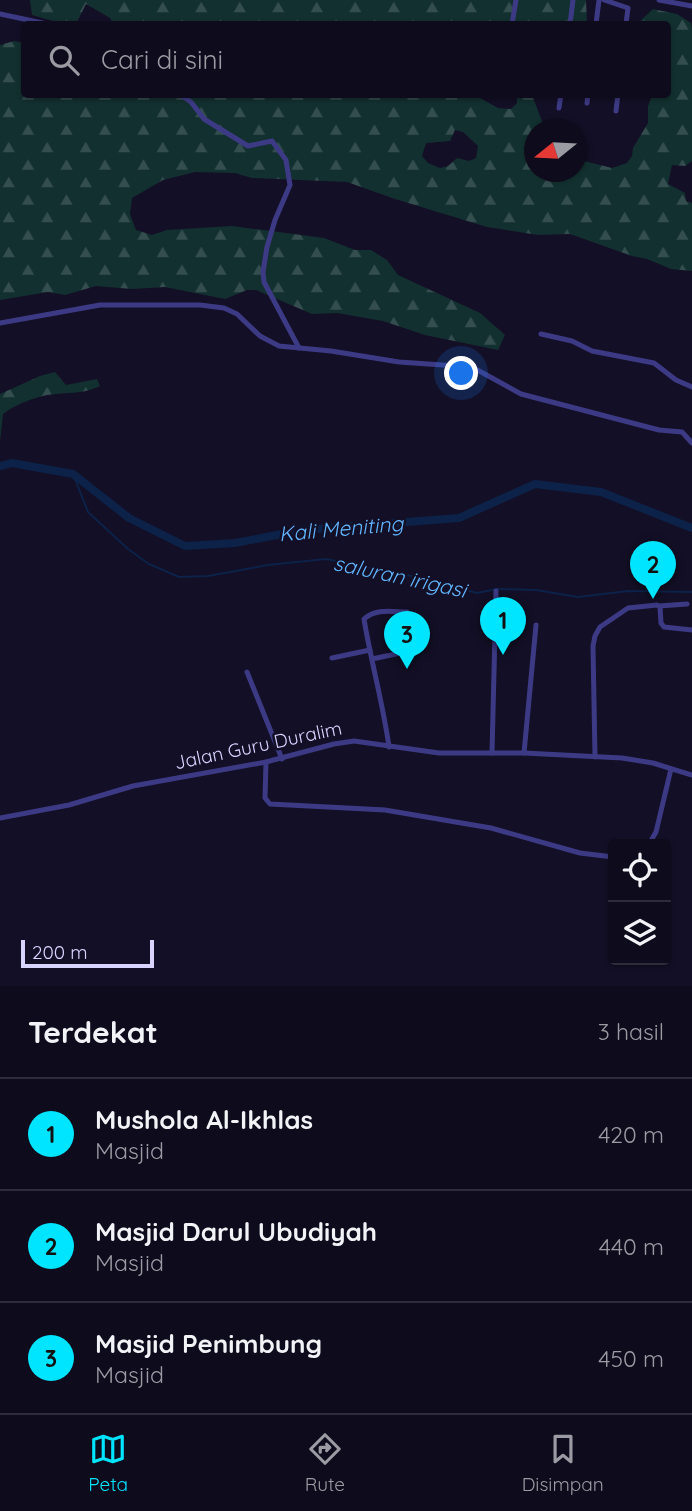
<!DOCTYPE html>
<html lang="id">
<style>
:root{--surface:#0e0b1c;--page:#171425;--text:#f1f3f6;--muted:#9b9ba3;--line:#2e2b3b;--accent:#00e5ff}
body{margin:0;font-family:Quicksand,sans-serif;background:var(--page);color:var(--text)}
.controls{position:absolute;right:21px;bottom:21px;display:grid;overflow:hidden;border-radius:7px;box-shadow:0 2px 5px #0004}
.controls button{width:63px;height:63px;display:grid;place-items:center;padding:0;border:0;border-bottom:2px solid var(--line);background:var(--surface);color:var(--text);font:35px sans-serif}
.compass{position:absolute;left:524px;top:119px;width:63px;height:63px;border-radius:50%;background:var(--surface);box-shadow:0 2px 5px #0004;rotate:252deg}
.scale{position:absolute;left:21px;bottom:18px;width:133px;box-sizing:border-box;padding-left:7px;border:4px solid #d9d4ff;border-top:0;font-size:19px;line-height:24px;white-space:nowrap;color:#d9d4ff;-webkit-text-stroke:5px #130f26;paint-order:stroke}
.you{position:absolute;left:462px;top:374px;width:24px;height:24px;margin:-18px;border:5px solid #fff;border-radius:50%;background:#1a73e8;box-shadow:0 0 0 10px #1a73e833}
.badge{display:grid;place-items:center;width:46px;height:46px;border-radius:50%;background:var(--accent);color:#111;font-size:23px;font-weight:700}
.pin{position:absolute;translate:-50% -58px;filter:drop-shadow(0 2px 4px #0008)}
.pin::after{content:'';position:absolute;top:37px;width:24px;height:21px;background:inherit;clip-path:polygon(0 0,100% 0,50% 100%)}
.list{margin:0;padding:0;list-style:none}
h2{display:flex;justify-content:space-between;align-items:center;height:91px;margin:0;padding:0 28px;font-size:30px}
h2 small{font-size:23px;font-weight:400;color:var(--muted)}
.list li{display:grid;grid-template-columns:46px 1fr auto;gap:21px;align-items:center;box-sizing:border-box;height:112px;padding:0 28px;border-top:2px solid var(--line)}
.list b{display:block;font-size:26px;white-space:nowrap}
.list p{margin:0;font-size:23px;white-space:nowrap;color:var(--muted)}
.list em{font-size:23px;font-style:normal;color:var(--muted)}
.icon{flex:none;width:38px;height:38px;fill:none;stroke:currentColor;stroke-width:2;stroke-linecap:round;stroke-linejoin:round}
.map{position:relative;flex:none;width:692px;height:986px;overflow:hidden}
.search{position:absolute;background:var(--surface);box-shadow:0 2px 5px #0004;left:21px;right:21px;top:21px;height:77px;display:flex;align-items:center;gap:18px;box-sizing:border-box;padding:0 24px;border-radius:7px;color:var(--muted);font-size:26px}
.sheet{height:427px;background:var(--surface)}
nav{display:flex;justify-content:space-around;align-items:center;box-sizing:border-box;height:98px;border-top:2px solid var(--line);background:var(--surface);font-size:19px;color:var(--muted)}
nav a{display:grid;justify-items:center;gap:4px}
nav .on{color:var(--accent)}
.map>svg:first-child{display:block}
.forest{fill:url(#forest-firs);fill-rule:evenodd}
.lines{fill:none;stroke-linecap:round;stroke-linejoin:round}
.stream{stroke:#0c2248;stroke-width:2}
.river{stroke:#0c2248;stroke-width:8}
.minor{stroke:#3d3a85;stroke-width:5}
.labels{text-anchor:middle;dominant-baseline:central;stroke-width:5;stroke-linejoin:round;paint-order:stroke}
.street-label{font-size:19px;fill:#d9d4ff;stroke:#130f26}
.water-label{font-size:21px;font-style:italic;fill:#62b6ff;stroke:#130f26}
</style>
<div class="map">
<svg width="692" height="986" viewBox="0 0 692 986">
<defs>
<pattern id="forest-firs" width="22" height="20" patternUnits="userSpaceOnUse" patternTransform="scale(1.75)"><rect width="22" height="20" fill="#12302f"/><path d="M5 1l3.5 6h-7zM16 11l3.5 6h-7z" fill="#344d4e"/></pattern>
</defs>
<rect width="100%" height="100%" fill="#130f26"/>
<g class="forest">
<polygon points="30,0 586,0 587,24 113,24 110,18 86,4 76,24 64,24 32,15"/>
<path d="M653,9L677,14L691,23L692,29V161L685,166L672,165L668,184L685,193L686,201L692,203V271L671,269L647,259L632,256L570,234L538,235L487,227L395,199L347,182L252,178L235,173L195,172L163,180L132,198L130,214L136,230L152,235L167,230L232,226L324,238L355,250H371L387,260L398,275L480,313L505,335L498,350L425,335L383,321L337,313L312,314L256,290H247L225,299L165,287L132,289L96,286L65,295L48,292L0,300V45L14,41L24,43V94H473L498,108L511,109L517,103V95H532L545,129L534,130V172H576L577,156L584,161L612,168L627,163L632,156L633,148L648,123V106L652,95L668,94V24H637ZM455,130L463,132L478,146L476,158L469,161L457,158L448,166L440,168L428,163L422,156L426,143L450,141Z"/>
<path d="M55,372L66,385L97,379L100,386C84,394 73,392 56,394C39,395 16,404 3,414L0,441V394L40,376Z"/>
</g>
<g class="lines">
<polyline class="stream" points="73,474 88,512 128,549 149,564 179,577 208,576 268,565 326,559 421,578 477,593 497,589 536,590 578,597 628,591 692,592"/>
<polyline class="river" points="0,466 12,463 73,474 129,518 185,546 235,543 303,530 459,518 535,484 601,492 692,528"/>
<g class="minor">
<polyline points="604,0 628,8 626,24"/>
<polyline points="659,0 692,6"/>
<polyline points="0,14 47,24"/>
<polyline points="512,24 516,0"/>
<polyline points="570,24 573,0"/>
<polyline points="596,24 599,0"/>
<polyline points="179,94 191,102 204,119 248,146 272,141 286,160 290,185 275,220 267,247 263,272 264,282 299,348"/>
<polyline points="587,103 588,94"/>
<polyline points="559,108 561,94"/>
<polyline points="616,111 618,94"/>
<polyline points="0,323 100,305 200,305 224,308 237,314 260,336 279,346 331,351 399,362 472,367 521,394 659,430 682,432 692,443"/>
<polyline points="541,334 572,341 592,351 654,363 676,380 692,387"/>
<polyline points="659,606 687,604"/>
<polyline points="332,658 370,650"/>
<path d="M372,659L410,651L407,612C393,612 376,608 364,619C371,662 383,703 389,747"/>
<polyline points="247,672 282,759"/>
<polyline points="492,753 496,591"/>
<polyline points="524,753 536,625"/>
<polyline points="595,757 593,646 595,636 600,627 628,608 657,605 660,607 661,623 664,627 692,630"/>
<polyline points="266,762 265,798 270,804 385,810 491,828 580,853 613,857"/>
<polyline points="0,818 69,805 133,786 266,762 334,744 354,741 439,753 524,753 622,758 653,763 692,775"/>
<polyline points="649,844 656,832 671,769"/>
</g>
</g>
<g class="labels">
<g class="street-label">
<text transform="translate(258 745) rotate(-12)">Jalan Guru Duralim</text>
</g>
<g class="water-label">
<text transform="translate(341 528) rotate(-5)">Kali Meniting</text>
<text transform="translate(400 576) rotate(12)">saluran irigasi</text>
</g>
</g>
</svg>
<div class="controls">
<button><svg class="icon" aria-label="locate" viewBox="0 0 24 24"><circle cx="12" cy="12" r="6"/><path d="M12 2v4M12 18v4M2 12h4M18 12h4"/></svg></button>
<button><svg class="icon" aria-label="layers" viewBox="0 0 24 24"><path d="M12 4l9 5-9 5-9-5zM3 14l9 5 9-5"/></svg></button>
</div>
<svg class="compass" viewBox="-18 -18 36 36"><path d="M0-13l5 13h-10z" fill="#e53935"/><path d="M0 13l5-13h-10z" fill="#9b9ba3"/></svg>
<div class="scale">200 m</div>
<div class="you"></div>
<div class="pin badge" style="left:503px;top:655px">1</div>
<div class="pin badge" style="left:653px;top:599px">2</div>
<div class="pin badge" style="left:407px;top:669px">3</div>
<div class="search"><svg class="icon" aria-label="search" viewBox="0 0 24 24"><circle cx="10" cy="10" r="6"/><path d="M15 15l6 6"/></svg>Cari di sini</div>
</div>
<section class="sheet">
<h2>Terdekat<small>3 hasil</small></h2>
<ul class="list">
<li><span class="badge">1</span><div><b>Mushola Al-Ikhlas</b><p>Masjid</p></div><em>420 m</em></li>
<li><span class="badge">2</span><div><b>Masjid Darul Ubudiyah</b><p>Masjid</p></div><em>440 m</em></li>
<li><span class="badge">3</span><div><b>Masjid Penimbung</b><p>Masjid</p></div><em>450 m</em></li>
</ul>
</section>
<nav>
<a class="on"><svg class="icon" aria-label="map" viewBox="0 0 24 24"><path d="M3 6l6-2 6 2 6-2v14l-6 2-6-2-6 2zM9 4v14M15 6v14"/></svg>Peta</a>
<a><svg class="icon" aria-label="directions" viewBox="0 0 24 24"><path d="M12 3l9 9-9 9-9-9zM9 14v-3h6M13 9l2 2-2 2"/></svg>Rute</a>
<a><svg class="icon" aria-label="saved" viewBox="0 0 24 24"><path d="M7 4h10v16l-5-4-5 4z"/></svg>Disimpan</a>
</nav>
